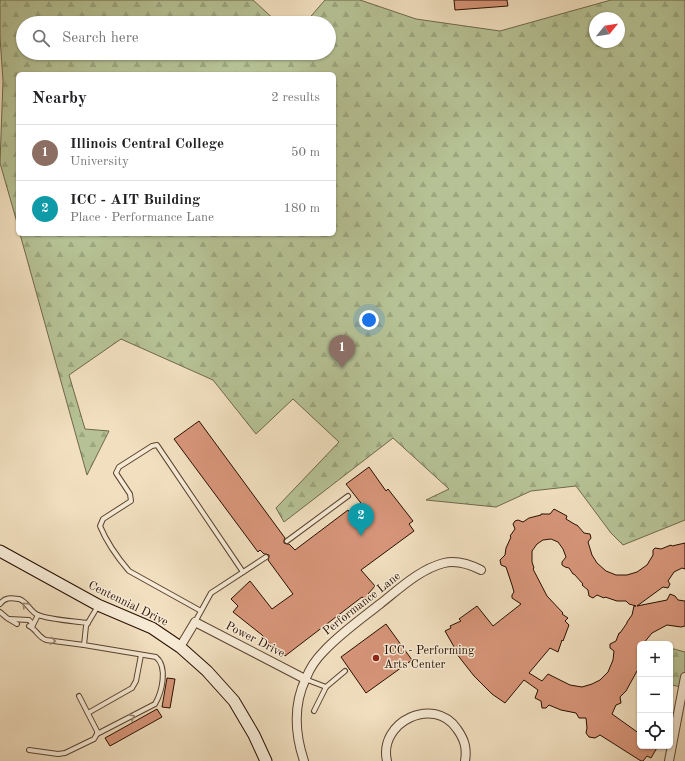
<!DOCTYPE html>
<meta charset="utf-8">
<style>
:root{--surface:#fff;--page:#f6f6f6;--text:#202124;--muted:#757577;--line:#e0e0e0;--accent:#db2777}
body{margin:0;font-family:"Old Standard TT",serif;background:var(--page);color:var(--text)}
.controls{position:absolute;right:12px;bottom:12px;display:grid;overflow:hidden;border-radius:6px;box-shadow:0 1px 3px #0004}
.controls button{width:36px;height:36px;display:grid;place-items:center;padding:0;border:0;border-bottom:1px solid var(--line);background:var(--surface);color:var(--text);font:20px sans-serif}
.compass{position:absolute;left:589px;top:12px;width:36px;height:36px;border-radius:50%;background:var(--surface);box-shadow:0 1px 3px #0004;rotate:60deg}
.you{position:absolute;left:369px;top:320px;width:14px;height:14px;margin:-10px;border:3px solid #fff;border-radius:50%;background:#1a73e8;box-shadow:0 0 0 6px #1a73e833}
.badge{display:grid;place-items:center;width:26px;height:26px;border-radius:50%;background:var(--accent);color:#fff;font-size:13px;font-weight:700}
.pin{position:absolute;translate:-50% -33px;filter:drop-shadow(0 1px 2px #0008)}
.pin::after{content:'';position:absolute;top:21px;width:14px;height:12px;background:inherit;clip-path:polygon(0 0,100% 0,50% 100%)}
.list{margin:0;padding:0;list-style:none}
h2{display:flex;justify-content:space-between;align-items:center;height:52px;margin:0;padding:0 16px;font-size:17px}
h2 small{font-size:13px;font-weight:400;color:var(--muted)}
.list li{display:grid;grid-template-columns:26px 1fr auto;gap:12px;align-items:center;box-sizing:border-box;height:56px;padding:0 16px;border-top:1px solid var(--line)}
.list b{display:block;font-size:15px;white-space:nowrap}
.list p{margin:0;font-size:13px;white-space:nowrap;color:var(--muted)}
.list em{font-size:13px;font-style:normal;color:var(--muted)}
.icon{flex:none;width:22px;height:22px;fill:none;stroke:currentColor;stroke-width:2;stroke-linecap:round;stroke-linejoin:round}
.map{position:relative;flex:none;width:685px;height:761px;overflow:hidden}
.search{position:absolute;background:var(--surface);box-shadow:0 1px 3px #0004;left:16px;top:16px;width:320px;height:44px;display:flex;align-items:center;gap:10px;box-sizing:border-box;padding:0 14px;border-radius:22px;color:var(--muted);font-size:15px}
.panel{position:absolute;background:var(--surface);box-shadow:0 1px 3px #0004;left:16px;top:72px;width:320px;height:164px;border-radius:6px}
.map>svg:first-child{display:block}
.forest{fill:url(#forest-firs);stroke:#6f684a;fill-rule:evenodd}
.building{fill:#d79579;stroke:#280f00;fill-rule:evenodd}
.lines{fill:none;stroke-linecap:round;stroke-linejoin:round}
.service-casing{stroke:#5a4330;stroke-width:6}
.minor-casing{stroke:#5a4330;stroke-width:10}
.secondary-casing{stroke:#280f00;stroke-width:13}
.service{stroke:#f6ead5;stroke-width:4}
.minor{stroke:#f6ead5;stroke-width:8}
.secondary{stroke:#f6ead5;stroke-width:11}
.oneway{stroke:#998775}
.poi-dot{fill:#8f2418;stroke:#f6ead5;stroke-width:1.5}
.labels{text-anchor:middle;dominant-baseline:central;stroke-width:3;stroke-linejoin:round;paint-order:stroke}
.street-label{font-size:12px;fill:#280f00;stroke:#f6ead5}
.poi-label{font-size:12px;fill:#280f00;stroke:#f6ead5;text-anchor:start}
</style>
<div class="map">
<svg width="685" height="761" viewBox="0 0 685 761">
<defs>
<pattern id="forest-firs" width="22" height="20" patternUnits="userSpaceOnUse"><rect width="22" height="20" fill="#b6c295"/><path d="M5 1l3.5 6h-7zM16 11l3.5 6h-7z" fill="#9ca67f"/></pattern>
</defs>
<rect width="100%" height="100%" fill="#f1dfbf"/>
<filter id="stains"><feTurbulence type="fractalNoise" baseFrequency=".005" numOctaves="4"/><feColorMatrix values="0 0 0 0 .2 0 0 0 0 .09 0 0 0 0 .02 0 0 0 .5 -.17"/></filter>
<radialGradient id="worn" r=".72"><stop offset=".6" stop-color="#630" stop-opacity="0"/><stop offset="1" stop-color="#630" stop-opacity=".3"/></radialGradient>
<g class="forest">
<path d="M0,0H253L278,23H23V53H329V23H305L325,0H360L416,19L500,31L611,0H685V520L623,545L611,533L576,486L531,491L496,507L426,500L449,489L393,438L284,522L276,508L339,442L293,399L256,434L213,380L121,339L69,375L85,429L109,431L87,475L20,234H334V74H18V226L0,163L3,81L0,37ZM595,18H619V42H595Z"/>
<polygon points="670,648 685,652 685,688 672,685 670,692"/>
</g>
<g class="building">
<polygon points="454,0 507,0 508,6 455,10"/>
<polygon points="199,421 285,538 284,540 284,543 287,544 289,544 295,550 348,510 352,516 364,507 346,484 369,467 386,491 388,489 413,521 409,524 414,531 361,570 375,586 368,594 369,595 365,599 362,597 285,656 279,648 276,650 262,635 233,612 238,606 231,599 250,581 272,609 293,594 268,560 269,557 269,555 266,554 264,554 260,550 258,552 174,439"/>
<path d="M554,509L567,516L566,519L576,525H577L584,533L590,534L591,538L588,542L592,555L597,563L606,571L616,575H627L637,572L647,565L653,555V550L655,548L661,549L671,545L672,546L685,543V569L682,568L674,572L668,581L670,584L668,588L663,587L637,606L667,600L670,594L675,596L678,600L685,601V626L681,627L667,625L652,633L643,644H640V671H637L626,691L620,697L621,703L616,705L612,714L640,734V746H658L651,758L647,756L643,761H641L600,735L595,738L589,737L586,733L587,728L586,718H579L576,713L561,710L549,705L546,708H542L541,701L535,698L538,690L524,680L505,703L492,694L474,676L456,653L457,652L445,631L451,628L450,626L461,621L459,619L477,606L493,626L521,604L512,598V595L514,592L512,585L506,567L501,565L500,560L505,555L506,548L511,537L510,536L515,529L513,524L515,521L518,520L523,522L529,518L541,515V514H550ZM551,539L558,542L563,549L566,557L562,562V565L565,567L569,568L573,574H574L583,584L582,585L588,590L589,596L593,598L597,595L604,598L605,597L617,601H626L629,604L636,606H634L632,615L627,622V623L620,633H619L616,641L610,644V648L614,651L613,660L608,672L600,680L592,684L582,687L570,685L548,674L542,681L529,673L550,648L558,652L562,640L563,641L569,625L565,621L568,618L562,614L563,613L547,596L533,569L534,568L532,562V551L537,544L543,540Z"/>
<polygon points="386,624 412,660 366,693 341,657"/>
<polygon points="167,678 175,679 170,708 162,707"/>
<polygon points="157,709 162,717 110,746 105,738"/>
</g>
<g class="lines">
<defs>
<g id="service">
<polyline points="287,541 348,496"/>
<path d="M0,604C5,597 11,598 19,599C27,601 30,612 38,615C51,620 74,621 88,623"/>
<path d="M201,611L129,571C117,557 107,543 100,526L103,519L131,501L130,494L116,473L119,467L152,446L157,445L243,572"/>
<polyline points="0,612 7,618 17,624"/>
<polyline points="9,619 29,620 31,622 32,627"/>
<polyline points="195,622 211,593 266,557"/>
<path d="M29,626C36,629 38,637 46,640L84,645"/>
<polyline points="32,627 38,615"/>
<polyline points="305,679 326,687 314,711"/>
<polyline points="326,687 345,671"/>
<polyline points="88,713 132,688 136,681 141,655"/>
<path d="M97,734L155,704C162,692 168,667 156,657L84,645L86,626L98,606"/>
<polyline points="29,750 58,754 65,753 94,739 97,734 97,731 79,696"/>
</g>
<g id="minor">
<polyline points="180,647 195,622 305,679"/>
<path d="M304,761C295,734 293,705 306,678C310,668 316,659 324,651C341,633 361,619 380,604C399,589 420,569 444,563C457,560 469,564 481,570"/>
<path d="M387,761C378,722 434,695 457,729C465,740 467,749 465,761"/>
<polyline points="669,761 685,677"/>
</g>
<polyline id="secondary" points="0,551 98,605 152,628 180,647 207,671 234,701 254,735 266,761"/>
</defs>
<use href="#service" class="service-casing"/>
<use href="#minor" class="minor-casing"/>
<use href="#secondary" class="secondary-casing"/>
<use href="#service" class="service"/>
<use href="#minor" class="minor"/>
<use href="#secondary" class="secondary"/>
</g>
<defs><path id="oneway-chevron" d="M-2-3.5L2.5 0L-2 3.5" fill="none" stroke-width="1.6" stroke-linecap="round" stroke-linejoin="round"/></defs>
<g class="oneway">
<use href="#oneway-chevron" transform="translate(25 605) rotate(-134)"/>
<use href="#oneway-chevron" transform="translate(53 641) rotate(9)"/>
<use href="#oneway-chevron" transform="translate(132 717) rotate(-28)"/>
</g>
<circle class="poi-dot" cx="376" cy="658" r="4"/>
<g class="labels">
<g class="street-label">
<text transform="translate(128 604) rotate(26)">Centennial Drive</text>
<text transform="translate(362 604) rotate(-38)">Performance Lane</text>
<text transform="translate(255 640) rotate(27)">Power Drive</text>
</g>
<g class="poi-label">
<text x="384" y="651">ICC - Performing<tspan x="384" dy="14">Arts Center</tspan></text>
</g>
</g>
<rect width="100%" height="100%" filter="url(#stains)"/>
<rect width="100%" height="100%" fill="url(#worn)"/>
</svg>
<div class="controls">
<button>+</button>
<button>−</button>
<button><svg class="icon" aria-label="locate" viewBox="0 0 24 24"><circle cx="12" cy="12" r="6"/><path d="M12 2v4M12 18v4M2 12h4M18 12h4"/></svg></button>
</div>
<svg class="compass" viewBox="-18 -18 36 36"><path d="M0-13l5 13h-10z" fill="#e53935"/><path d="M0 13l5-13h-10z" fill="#757577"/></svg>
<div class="you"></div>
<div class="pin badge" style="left:342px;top:368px;background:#8d6e63">1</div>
<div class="pin badge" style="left:361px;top:536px;background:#0f9aa8">2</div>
<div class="search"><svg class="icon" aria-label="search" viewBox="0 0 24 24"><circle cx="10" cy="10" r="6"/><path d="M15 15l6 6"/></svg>Search here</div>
<section class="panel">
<h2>Nearby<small>2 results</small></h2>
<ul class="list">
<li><span class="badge" style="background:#8d6e63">1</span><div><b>Illinois Central College</b><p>University</p></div><em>50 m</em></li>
<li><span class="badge" style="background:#0f9aa8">2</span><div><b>ICC - AIT Building</b><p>Place · Performance Lane</p></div><em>180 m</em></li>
</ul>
</section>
</div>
